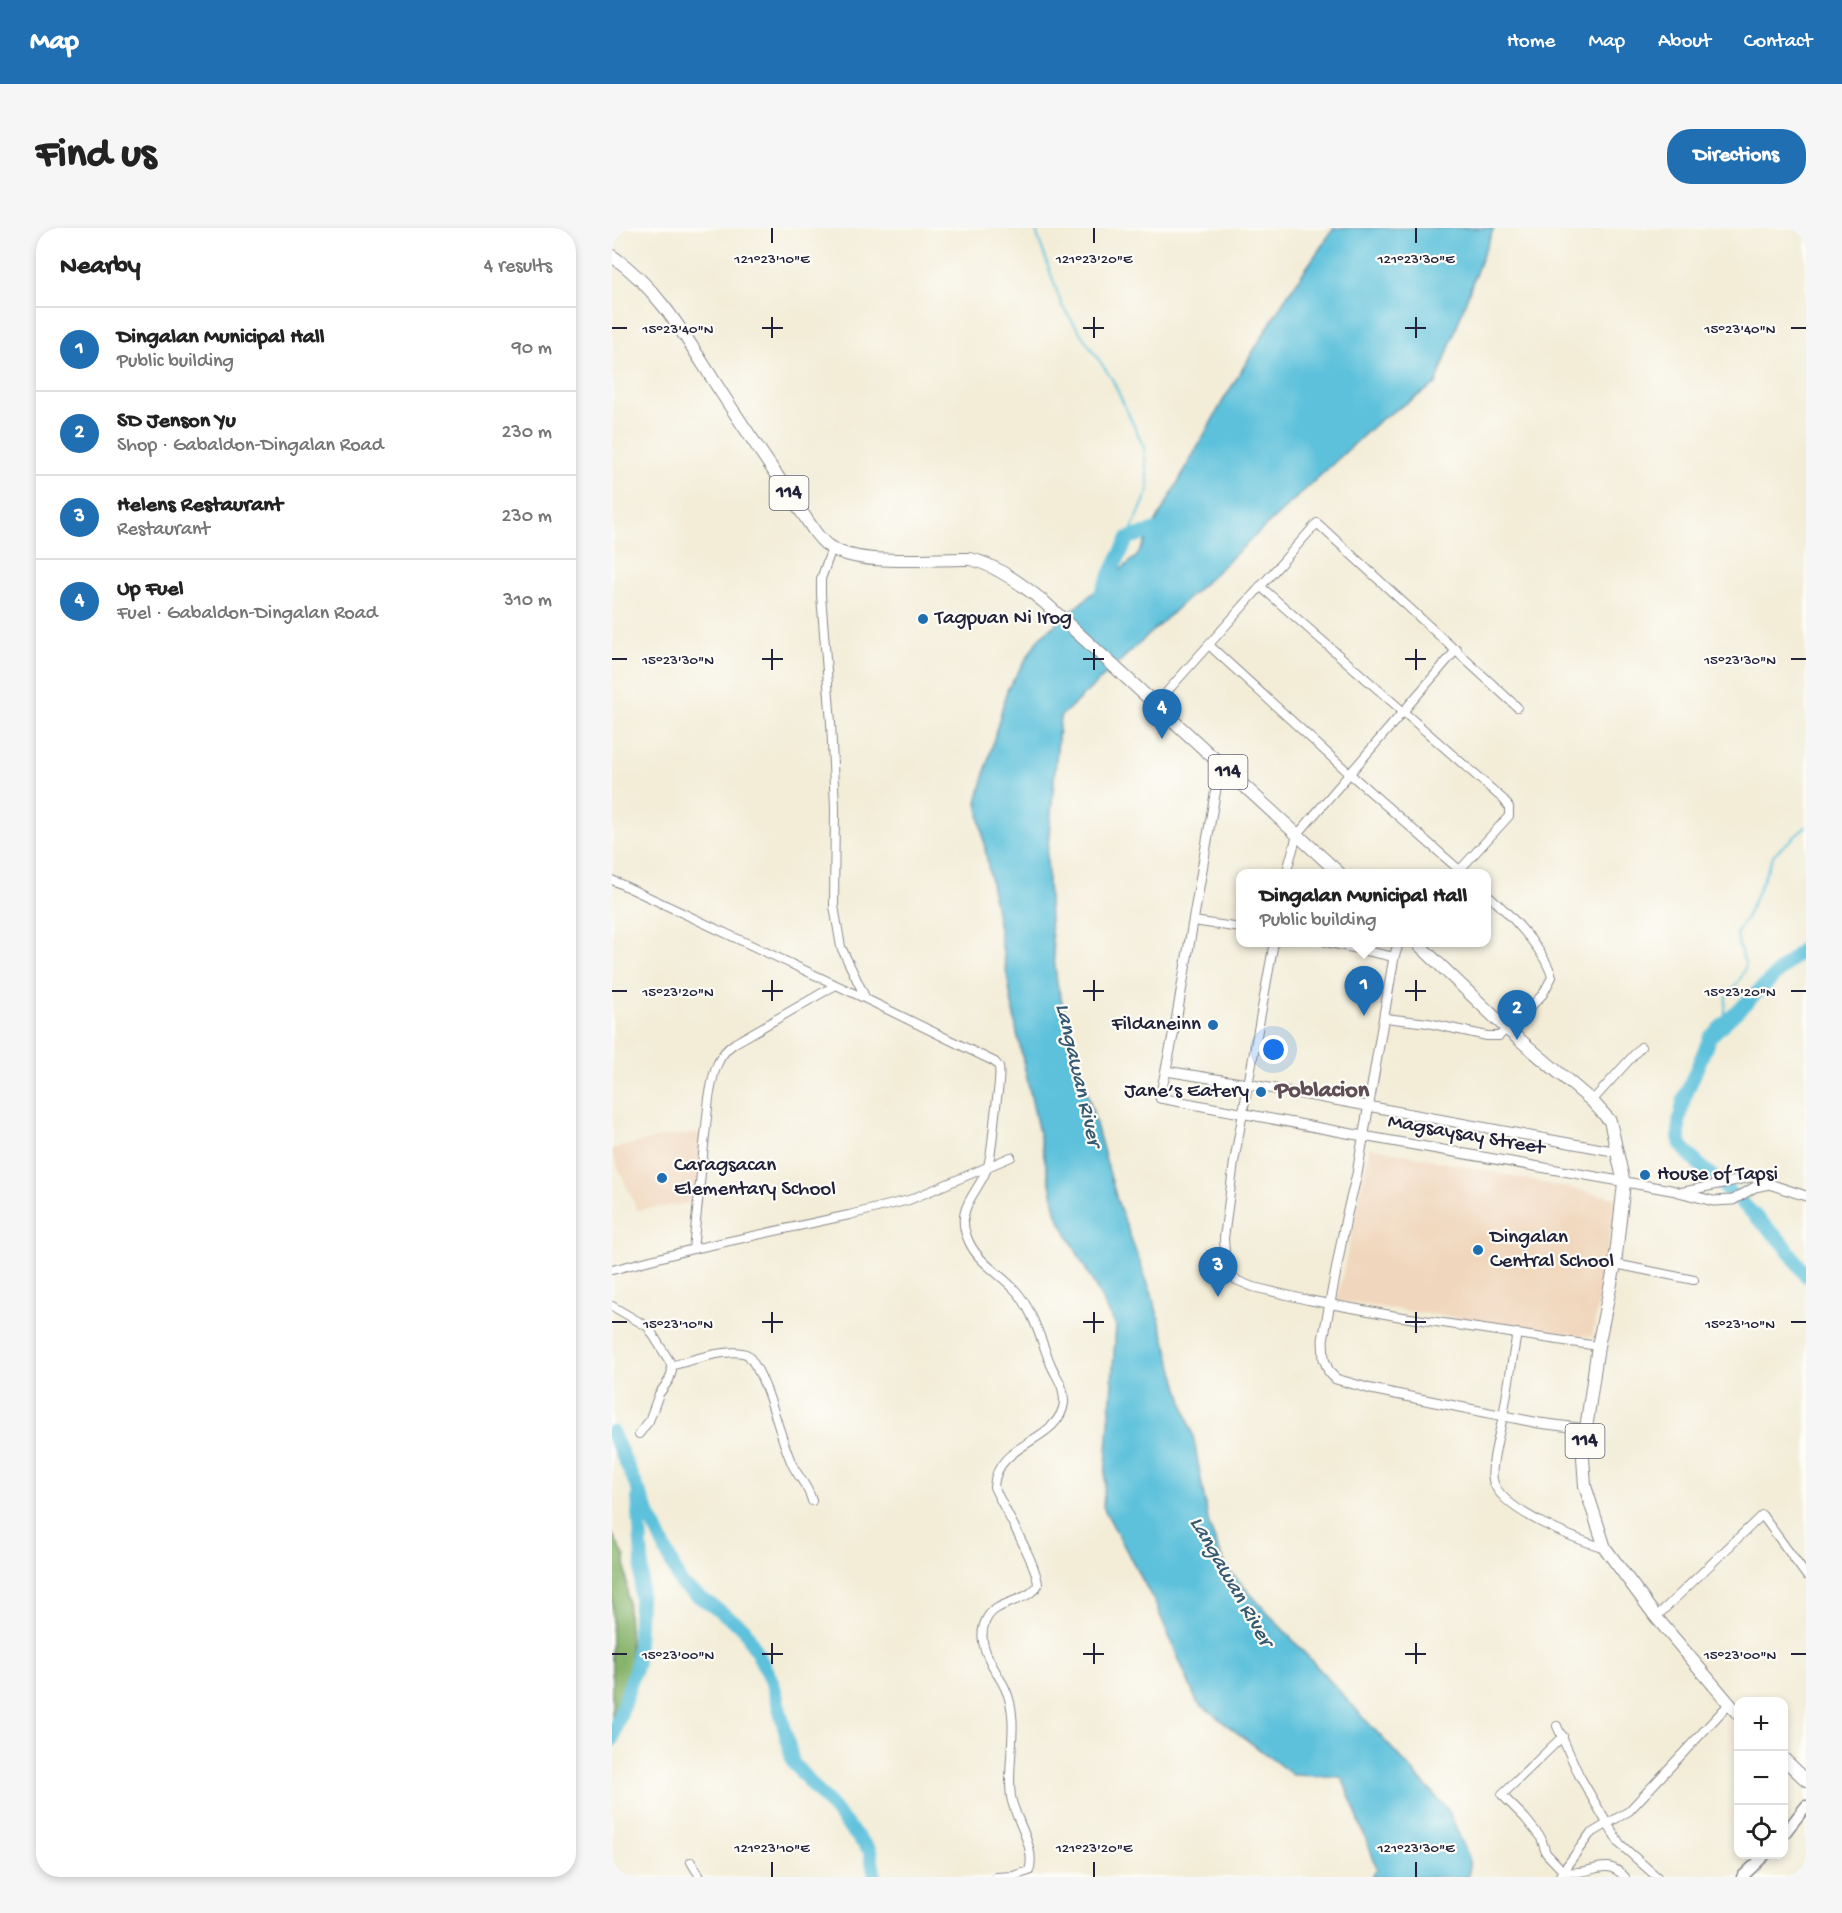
<!DOCTYPE html>
<meta charset="utf-8">
<style>
:root{--surface:#fff;--page:#f6f6f6;--text:#222;--muted:#767676;--line:#e0e0e0;--accent:#1f6fb2}
body{margin:0;font-family:"Gochi Hand",sans-serif;background:var(--page);color:var(--text)}
.controls{position:absolute;right:18px;bottom:18px;display:grid;overflow:hidden;border-radius:12px;box-shadow:0 3px 9px #0003}
.controls button{width:54px;height:54px;display:grid;place-items:center;padding:0;border:0;border-bottom:2px solid var(--line);background:var(--surface);color:var(--text);font:30px sans-serif}
.you{position:absolute;left:662px;top:822px;width:21px;height:21px;margin:-15px;border:4px solid #fff;border-radius:50%;background:#1a73e8;box-shadow:0 0 0 9px #1a73e833}
.badge{display:grid;place-items:center;width:39px;height:39px;border-radius:50%;background:var(--accent);color:#fff;font-size:20px;font-weight:700}
.pin{position:absolute;translate:-50% -50px;filter:drop-shadow(0 2px 3px #0008)}
.pin::after{content:'';position:absolute;top:32px;width:21px;height:18px;background:inherit;clip-path:polygon(0 0,100% 0,50% 100%)}
.popup{position:absolute;left:624px;top:641px;width:255px;height:78px;box-sizing:border-box;display:grid;place-content:center;border-radius:12px;background:var(--surface);filter:drop-shadow(0 2px 4px #0005);font-size:20px;white-space:nowrap;color:var(--muted)}
.popup b{font-size:22px;color:var(--text)}
.popup::after{content:'';position:absolute;left:50%;top:100%;margin-left:-12px;border:12px solid transparent;border-top-color:var(--surface)}
.list{margin:0;padding:0;list-style:none}
h2{display:flex;justify-content:space-between;align-items:center;height:78px;margin:0;padding:0 24px;font-size:26px}
h2 small{font-size:20px;font-weight:400;color:var(--muted)}
.list li{display:grid;grid-template-columns:39px 1fr auto;gap:18px;align-items:center;box-sizing:border-box;height:84px;padding:0 24px;border-top:2px solid var(--line)}
.list b{display:block;font-size:22px;white-space:nowrap}
.list p{margin:0;font-size:20px;white-space:nowrap;color:var(--muted)}
.list em{font-size:20px;font-style:normal;color:var(--muted)}
.icon{flex:none;width:33px;height:33px;fill:none;stroke:currentColor;stroke-width:2;stroke-linecap:round;stroke-linejoin:round}
.map{position:relative;flex:none;width:1194px;height:1649px;overflow:hidden;border-radius:24px}
header{display:flex;align-items:center;gap:36px;box-sizing:border-box;height:84px;padding:0 30px;background:var(--accent);color:#fff}
header strong{font-size:28px}
nav{display:flex;gap:33px;margin-inline-start:auto;font-size:21px}
.intro{display:flex;align-items:center;justify-content:space-between;box-sizing:border-box;height:144px;padding:0 36px}
h1{margin:0;font-size:42px}
.button{padding:15px 27px;border-radius:24px;background:var(--accent);color:#fff;font-size:21px;font-weight:700}
main{display:flex;gap:36px;padding:0 36px}
aside{flex:1;background:var(--surface);border-radius:24px;box-shadow:0 3px 9px #0003}
.map>svg:first-child{display:block}
.built{fill:#f0d6bc}
.forest{fill:#87b46c;stroke:#546b54;stroke-width:1.5}
.water{fill:#5dc1db;stroke:#40728b;stroke-width:1.5}
.lines{fill:none;stroke-linecap:round;stroke-linejoin:round}
.stream{stroke:#5dc1db;stroke-width:2}
.river{stroke:#5dc1db;stroke-width:14}
.minor-casing{stroke:#8a888a;stroke-width:10}
.tertiary-casing{stroke:#8a888a;stroke-width:11}
.secondary-casing{stroke:#8a888a;stroke-width:13}
.primary-casing{stroke:#8a888a;stroke-width:14}
.minor{stroke:#fff;stroke-width:8}
.tertiary{stroke:#fff;stroke-width:9}
.secondary{stroke:#fff;stroke-width:10}
.primary{stroke:#fff;stroke-width:12}
.ticks{fill:none;stroke:#22223b;stroke-width:2}
.poi-dot{fill:#1f6fb2;stroke:#fdfcf7;stroke-width:2}
.labels{text-anchor:middle;dominant-baseline:central;stroke-width:4.5;stroke-linejoin:round;paint-order:stroke}
.shield{fill:#fdfcf7;stroke:#646373;stroke-width:1.5}
.shield-label{font-size:20px;font-weight:bold;fill:#22223b}
.poi-label{font-size:21px;fill:#22223b;stroke:#fdfcf7;text-anchor:start}
.street-label{font-size:21px;fill:#22223b;stroke:#fdfcf7}
.water-label{font-size:22px;font-style:italic;fill:#375a73;stroke:#fdfcf7}
.quarter-label{font-size:24px;font-weight:bold;fill:#604e56;stroke:#fdfcf7}
.ticks-label{font-size:15px;text-anchor:middle;fill:#22223b;stroke:#fdfcf7;stroke-width:4.5;stroke-linejoin:round;paint-order:stroke}
</style>
<header>
<strong>Map</strong>
<nav><a>Home</a><a>Map</a><a>About</a><a>Contact</a></nav>
</header>
<div class="intro"><h1>Find us</h1><a class="button">Directions</a></div>
<main>
<aside>
<h2>Nearby<small>4 results</small></h2>
<ul class="list">
<li><span class="badge">1</span><div><b>Dingalan Municipal Hall</b><p>Public building</p></div><em>90 m</em></li>
<li><span class="badge">2</span><div><b>SD Jenson Yu</b><p>Shop · Gabaldon-Dingalan Road</p></div><em>230 m</em></li>
<li><span class="badge">3</span><div><b>Helens Restaurant</b><p>Restaurant</p></div><em>230 m</em></li>
<li><span class="badge">4</span><div><b>Up Fuel</b><p>Fuel · Gabaldon-Dingalan Road</p></div><em>310 m</em></li>
</ul>
</aside>
<div class="map">
<svg width="1194" height="1649" viewBox="0 0 1194 1649">
<rect width="100%" height="100%" fill="#fdfcf7"/>
<filter id="ink" filterUnits="userSpaceOnUse"><feTurbulence type="fractalNoise" baseFrequency=".0167" numOctaves="2"/><feDisplacementMap in="SourceGraphic" scale="12" xChannelSelector="R" yChannelSelector="G"/><feConvolveMatrix kernelMatrix="1 2 1 2 8 2 1 2 1" color-interpolation-filters="sRGB"/></filter>
<filter id="wash" filterUnits="userSpaceOnUse"><feTurbulence type="fractalNoise" baseFrequency=".008" numOctaves="4" result="noise"/><feDisplacementMap in="SourceGraphic" scale="24" xChannelSelector="R" yChannelSelector="G"/><feGaussianBlur stdDeviation="1.35" result="paint"/><feColorMatrix in="noise" values="0 0 0 0 0 0 0 0 0 0 0 0 0 0 0 0 0 1.4 0 .05"/><feComposite in="paint" operator="in"/></filter>
<g filter="url(#wash)">
<rect width="100%" height="100%" fill="#f3edd8"/>
<g class="built">
<polygon points="90,905 88,974 25,982 0,926 0,921 54,908"/>
<polygon points="758,919 1005,970 980,1109 725,1073"/>
</g>
<polygon class="forest" points="0,1306 13,1329 19,1434 0,1495"/>
<polygon class="water" points="722,0 882,0 869,31 824,156 768,192 448,489 435,629 438,694 445,756 505,972 540,1067 582,1212 597,1297 613,1338 836,1582 857,1630 857,1649 760,1649 765,1640 730,1549 681,1547 585,1474 543,1375 491,1279 504,1098 445,987 405,805 365,574 395,462 427,410 525,328 611,173 673,71"/>
<g class="lines">
<g class="stream">
<polyline points="423,0 450,78 500,151 532,219 537,262 516,310"/>
<path d="M1112,795L1114,769C1124,760 1130,750 1134,737L1127,719L1125,705L1137,684L1162,626L1194,599"/>
</g>
<g class="river">
<polyline points="487,369 516,310 555,299"/>
<polyline points="1194,718 1098,809 1072,871 1067,894 1067,909 1069,917 1082,932 1130,975 1172,1016 1194,1048"/>
<polyline points="0,1204 69,1356 132,1400 161,1455 181,1535 258,1623 263,1649"/>
<polyline points="0,1512 25,1435 30,1332 26,1268"/>
</g>
</g>
</g>
<g filter="url(#ink)">
<g class="lines">
<defs>
<g id="minor">
<path d="M220,320L209,351V367L219,495L223,579L222,678L229,719L254,771L383,834L387,839C389,852 385,866 384,879C381,899 381,919 376,938C367,965 343,978 355,1009C364,1034 387,1044 404,1063C421,1082 429,1113 439,1137C442,1144 446,1150 449,1157C451,1162 452,1170 452,1175C447,1214 384,1214 382,1259C392,1281 425,1336 426,1357C415,1375 383,1372 374,1392C362,1416 383,1440 393,1460C409,1493 394,1533 399,1569C403,1592 425,1620 417,1643L401,1648L384,1649"/>
<polyline points="648,358 892,572 897,579 897,588 844,646"/>
<polyline points="598,418 738,546 852,646"/>
<path d="M544,476C598,416 651,355 705,295L905,479"/>
<polyline points="674,646 685,607 845,421"/>
<polyline points="0,652 254,771"/>
<polyline points="581,693 629,700"/>
<polyline points="662,714 622,934 612,1010 614,1040 624,1052 641,1059 696,1072 784,1088 986,1118"/>
<polyline points="714,714 782,729"/>
<path d="M773,790L816,795L875,808H887L911,787L931,766L940,749C933,722 896,684 875,666"/>
<polyline points="980,873 1029,819"/>
<polyline points="1070,964 1141,949 1157,956"/>
<path d="M81,1021L97,870C101,849 103,828 123,815L222,758"/>
<polyline points="1003,1036 1082,1052"/>
<polyline points="0,1042 81,1021 237,987 297,972 399,929"/>
<polyline points="0,1078 36,1099 58,1134 60,1143 57,1152 47,1166 37,1193 27,1206"/>
<path d="M905,1105C900,1133 896,1160 891,1188C888,1204 878,1237 881,1252C888,1283 966,1312 993,1320"/>
<path d="M59,1138C77,1133 120,1118 136,1127C158,1155 165,1203 180,1236C186,1249 197,1259 200,1273"/>
<polyline points="1044,1389 1150,1287 1194,1347"/>
<polyline points="945,1498 967,1547 996,1597 1008,1616 1045,1649"/>
<polyline points="951,1508 890,1567 913,1590 929,1610 934,1625 951,1643 978,1606 1017,1583 1117,1476"/>
<polyline points="79,1634 88,1649"/>
<path d="M947,1649L951,1643C956,1644 962,1645 966,1644C987,1642 995,1631 1013,1649"/>
</g>
<g id="tertiary">
<polyline points="608,537 564,793 548,870 751,908 1059,962 1101,973 1121,972 1143,959 1157,956 1194,968"/>
<polyline points="787,714 782,729 745,946 734,990 711,1112 712,1131 717,1144 724,1151 759,1161 927,1195 974,1201"/>
<polyline points="554,843 635,856 1006,924"/>
</g>
<g id="secondary">
<polyline points="1172,1606 1194,1578"/>
<polyline points="1130,1649 1154,1626"/>
</g>
<g id="primary">
<path d="M0,28C49,62 77,115 109,164C138,209 169,253 199,298C204,306 210,314 218,319C249,339 320,330 358,331C383,336 412,358 432,374L728,646"/>
<polyline points="804,714 895,801 980,873 998,893 1012,955 1003,1036 986,1118 974,1201 971,1230 973,1258 993,1320 1044,1389 1126,1486"/>
<polyline points="1172,1531 1194,1552"/>
</g>
</defs>
<use href="#minor" class="minor-casing"/>
<use href="#tertiary" class="tertiary-casing"/>
<use href="#secondary" class="secondary-casing"/>
<use href="#primary" class="primary-casing"/>
<use href="#minor" class="minor"/>
<use href="#tertiary" class="tertiary"/>
<use href="#secondary" class="secondary"/>
<use href="#primary" class="primary"/>
</g>
</g>
<path class="ticks" d="M160,0V15M482,0V15M804,0V15M160,89V110M482,89V110M804,89V110M0,100H15M150,100H171M471,100H492M793,100H814M1179,100H1194M160,421V442M482,421V442M804,421V442M0,431H15M150,431H171M471,431H492M793,431H814M1179,431H1194M160,752V773M482,752V773M804,752V773M0,763H15M150,763H171M471,763H492M793,763H814M1179,763H1194M160,1084V1105M482,1084V1105M804,1084V1105M0,1094H15M150,1094H171M471,1094H492M793,1094H814M1179,1094H1194M160,1415V1436M482,1415V1436M804,1415V1436M0,1426H15M150,1426H171M471,1426H492M793,1426H814M1179,1426H1194M160,1634V1649M482,1634V1649M804,1634V1649"/>
<g class="poi-dot">
<circle cx="311" cy="391" r="6"/>
<circle cx="601" cy="797" r="6"/>
<circle cx="649" cy="864" r="6"/>
<circle cx="1033" cy="947" r="6"/>
<circle cx="50" cy="950" r="6"/>
<circle cx="866" cy="1022" r="6"/>
</g>
<g class="labels">
<g class="shield">
<rect x="157.5" y="248" width="39" height="34" rx="4.5"/>
<rect x="596.5" y="527" width="39" height="34" rx="4.5"/>
<rect x="953.5" y="1196" width="39" height="34" rx="4.5"/>
</g>
<g class="shield-label">
<text x="177" y="265">114</text>
<text x="616" y="544">114</text>
<text x="973" y="1213">114</text>
</g>
<g class="poi-label">
<text x="323" y="391">Tagpuan Ni Irog</text>
<text x="589" y="797" text-anchor="end">Fildaneinn</text>
<text x="637" y="864" text-anchor="end">Jane’s Eatery</text>
<text x="62" y="938">Caragsacan<tspan x="62" dy="24">Elementary School</tspan></text>
<text x="1045" y="947">House of Tapsi</text>
<text x="878" y="1010">Dingalan<tspan x="878" dy="24">Central School</tspan></text>
</g>
<g class="street-label">
<text transform="translate(854 908) rotate(10)">Magsaysay Street</text>
</g>
<g class="water-label">
<text transform="translate(465 847) rotate(77)">Langawan River</text>
<text transform="translate(618 1354) rotate(60)">Langawan River</text>
</g>
<g class="quarter-label">
<text x="710" y="863">Poblacion</text>
</g>
</g>
<g class="ticks-label">
<text x="160" y="35">121°23'10"E</text>
<text x="482" y="35">121°23'20"E</text>
<text x="804" y="35">121°23'30"E</text>
<text x="66" y="105">15°23'40"N</text>
<text x="1128" y="105">15°23'40"N</text>
<text x="66" y="436">15°23'30"N</text>
<text x="1128" y="436">15°23'30"N</text>
<text x="66" y="768">15°23'20"N</text>
<text x="1128" y="768">15°23'20"N</text>
<text x="66" y="1100">15°23'10"N</text>
<text x="1128" y="1100">15°23'10"N</text>
<text x="66" y="1431">15°23'00"N</text>
<text x="1128" y="1431">15°23'00"N</text>
<text x="160" y="1624">121°23'10"E</text>
<text x="482" y="1624">121°23'20"E</text>
<text x="804" y="1624">121°23'30"E</text>
</g>
</svg>
<div class="controls">
<button>+</button>
<button>−</button>
<button><svg class="icon" aria-label="locate" viewBox="0 0 24 24"><circle cx="12" cy="12" r="6"/><path d="M12 2v4M12 18v4M2 12h4M18 12h4"/></svg></button>
</div>
<div class="you"></div>
<div class="pin badge" style="left:752px;top:788px">1</div>
<div class="popup"><b>Dingalan Municipal Hall</b>Public building</div>
<div class="pin badge" style="left:905px;top:812px">2</div>
<div class="pin badge" style="left:606px;top:1069px">3</div>
<div class="pin badge" style="left:550px;top:511px">4</div>
</div>
</main>
